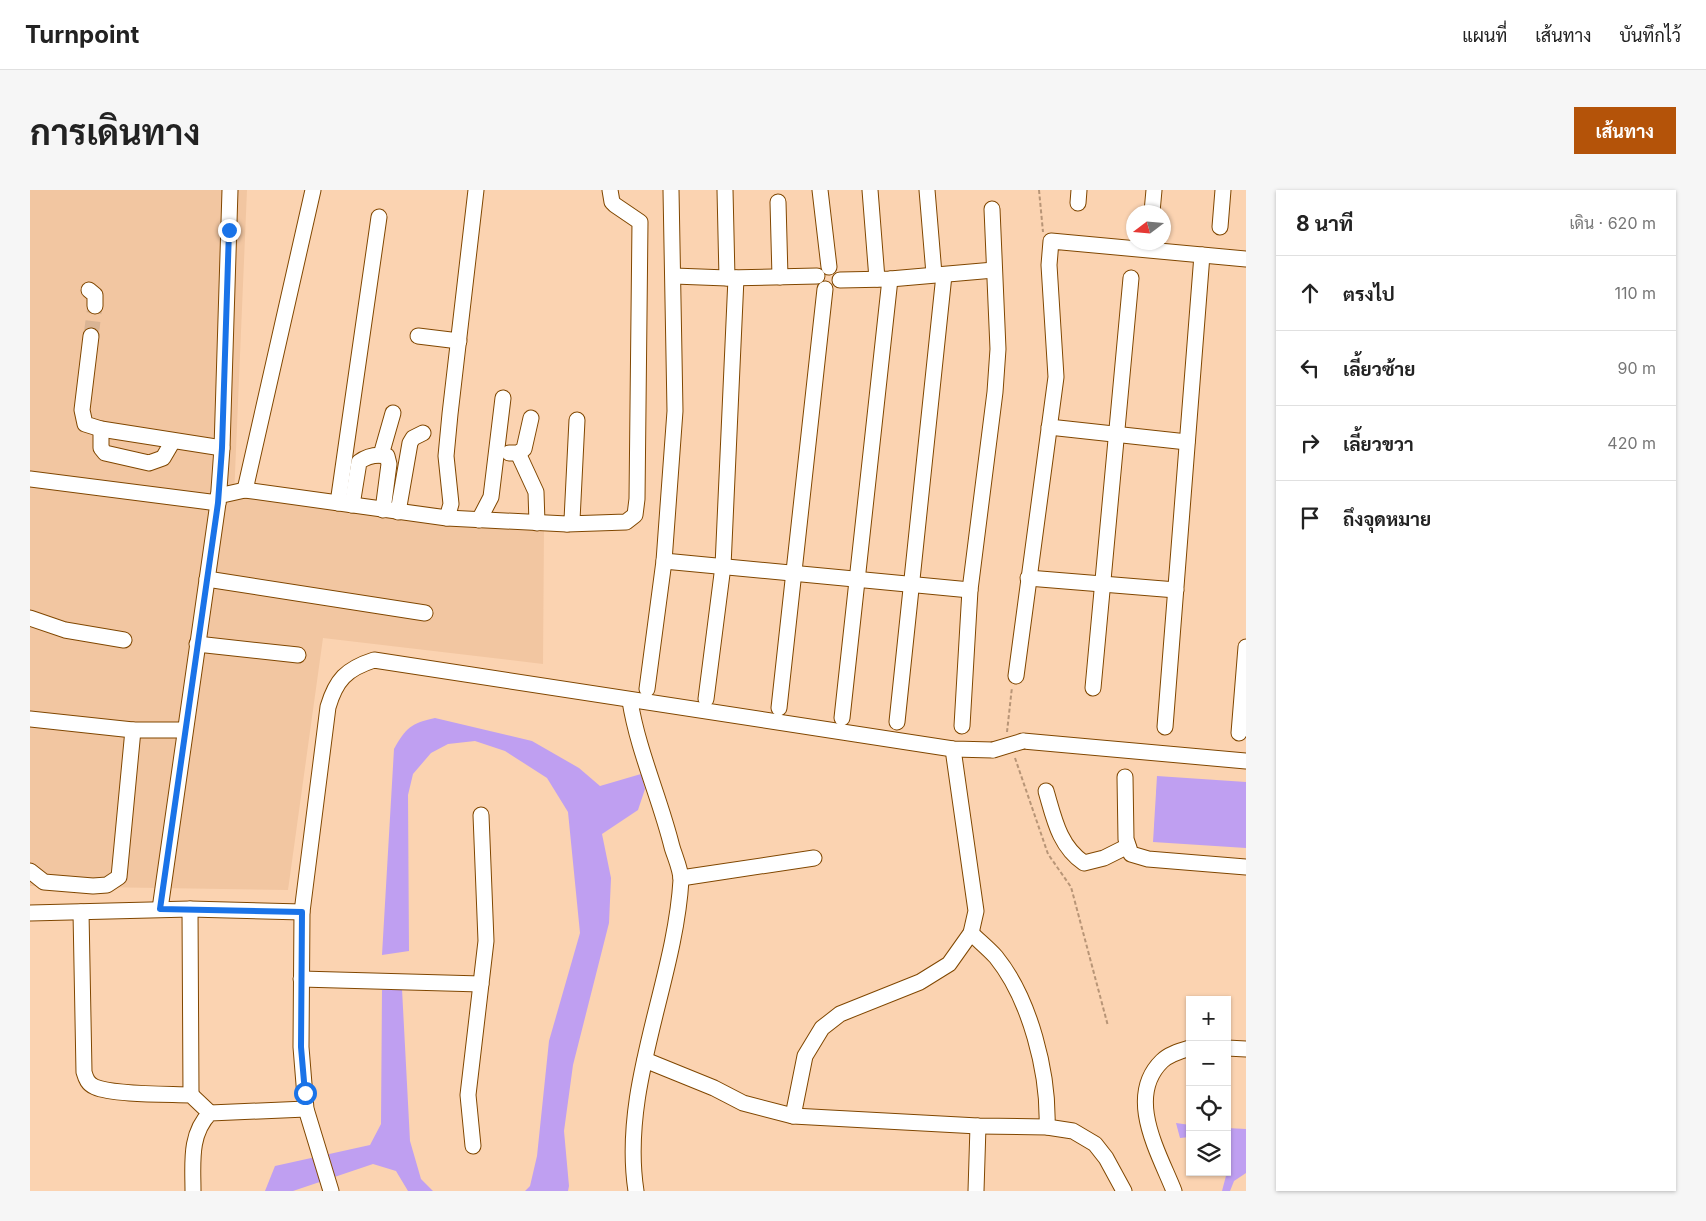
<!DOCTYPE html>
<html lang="th">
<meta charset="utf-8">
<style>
:root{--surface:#fff;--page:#f6f6f6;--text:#222;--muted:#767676;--line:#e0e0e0;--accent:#b45309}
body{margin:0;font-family:Inter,Sarabun,sans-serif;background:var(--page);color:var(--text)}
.controls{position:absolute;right:15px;bottom:15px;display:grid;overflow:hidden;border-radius:0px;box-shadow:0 1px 4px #0004}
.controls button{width:45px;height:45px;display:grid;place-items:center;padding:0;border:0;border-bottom:1px solid var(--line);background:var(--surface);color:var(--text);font:25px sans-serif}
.compass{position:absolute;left:1096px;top:15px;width:45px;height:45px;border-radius:50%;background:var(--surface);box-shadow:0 1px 4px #0004;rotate:254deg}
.stop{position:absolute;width:15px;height:15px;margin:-11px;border:4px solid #1a73e8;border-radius:50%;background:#fff}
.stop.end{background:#1a73e8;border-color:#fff;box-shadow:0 1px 5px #0008}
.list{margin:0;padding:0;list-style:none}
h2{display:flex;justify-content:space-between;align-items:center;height:65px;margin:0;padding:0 20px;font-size:21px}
h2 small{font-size:16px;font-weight:400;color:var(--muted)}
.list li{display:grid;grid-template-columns:32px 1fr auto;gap:15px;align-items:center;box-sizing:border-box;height:75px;padding:0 20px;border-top:1px solid var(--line)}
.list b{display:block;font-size:19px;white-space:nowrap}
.list em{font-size:16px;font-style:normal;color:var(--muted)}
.icon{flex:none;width:28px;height:28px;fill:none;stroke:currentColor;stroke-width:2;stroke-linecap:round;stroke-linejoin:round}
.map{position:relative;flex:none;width:1216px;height:1001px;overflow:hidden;border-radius:0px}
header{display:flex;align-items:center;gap:30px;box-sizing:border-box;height:70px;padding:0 25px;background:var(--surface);border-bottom:1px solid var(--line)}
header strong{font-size:24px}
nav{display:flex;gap:28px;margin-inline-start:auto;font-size:18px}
.intro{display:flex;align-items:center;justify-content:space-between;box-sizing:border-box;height:120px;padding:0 30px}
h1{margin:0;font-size:35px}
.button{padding:12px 22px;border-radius:0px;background:var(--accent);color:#fff;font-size:18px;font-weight:700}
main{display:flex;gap:30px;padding:0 30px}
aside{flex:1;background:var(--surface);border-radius:0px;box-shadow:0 1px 4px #0004}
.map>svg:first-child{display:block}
.built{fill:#f2c6a1}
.water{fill:#bf9ff1}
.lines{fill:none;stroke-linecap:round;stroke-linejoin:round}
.minor-tunnel{stroke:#d9b494;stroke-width:15;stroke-dasharray:15 8;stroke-linecap:butt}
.minor-casing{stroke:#804700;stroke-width:17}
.path{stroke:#b89577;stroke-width:2;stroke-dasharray:4 2.5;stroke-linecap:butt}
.minor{stroke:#fff;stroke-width:15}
.minor-bridge-casing{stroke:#804700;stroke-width:17;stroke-linecap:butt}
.minor-bridge{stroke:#fff;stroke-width:15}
.route{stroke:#1a73e8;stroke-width:6}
</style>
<header>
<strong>Turnpoint</strong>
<nav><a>แผนที่</a><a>เส้นทาง</a><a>บันทึกไว้</a></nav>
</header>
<div class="intro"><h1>การเดินทาง</h1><a class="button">เส้นทาง</a></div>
<main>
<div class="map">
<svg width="1216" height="1001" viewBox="0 0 1216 1001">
<rect width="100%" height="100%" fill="#fbd3b1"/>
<polygon class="built" points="0,0 217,0 204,307 514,338 513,474 293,448 258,700 0,696"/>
<g class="water">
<path d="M405,528L502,551L549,578L570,596L611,584L615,599L608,620L572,644L581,688L579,733L543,875L534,941L539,996L538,1001H495L500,996L507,966L519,851L550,743L538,622L517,588L475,561L445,551L418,554L401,563L383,584L378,605L379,761L352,765L364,559C376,538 381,533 405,528Z"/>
<polygon points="1127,586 1216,592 1216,658 1123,652"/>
<polygon points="372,799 380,951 391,989 403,1001 378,1001 366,981 343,974 263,1001 235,1001 245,976 340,955 351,934 352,800"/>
<polygon points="1146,933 1160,935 1160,947 1150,948"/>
<polygon points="1197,938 1216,939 1216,983 1204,991 1200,1001 1192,1001 1197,982"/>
</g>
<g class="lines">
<polyline class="minor-tunnel" points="61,146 65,116"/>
<defs>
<g id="minor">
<polyline points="695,0 697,88"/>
<polyline points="790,0 799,77"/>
<polyline points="840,0 847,89"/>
<polyline points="897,0 904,84"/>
<polyline points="748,12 750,87"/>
<polyline points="1048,13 1049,0"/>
<polyline points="1122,22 1124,0"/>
<polyline points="1190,37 1193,0"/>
<polyline points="644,86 697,88 787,86"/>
<polyline points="810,90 860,89 964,80"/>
<polyline points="59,100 65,105 65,116"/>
<polyline points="61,146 52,220 55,234 71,239 192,258"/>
<polyline points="388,146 429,151"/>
<polyline points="1019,237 1157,252"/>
<polyline points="71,239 71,258 75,263 119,273 133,268 143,251"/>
<polyline points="479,263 488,263 494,259 501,228"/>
<polyline points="488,263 506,302 507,333"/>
<polyline points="351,265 363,223"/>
<polyline points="0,289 188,313"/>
<polyline points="215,300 283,0"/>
<polyline points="188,306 215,300 417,328 537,334 542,330 547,230"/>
<polyline points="308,313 349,27"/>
<path d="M322,315L329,272C337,266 347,264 357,266L359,274L353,320"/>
<polyline points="368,322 380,253 383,248 393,243"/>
<polyline points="417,328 421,314 416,266 420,224 446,0"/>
<polyline points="449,330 461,307 473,208"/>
<polyline points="537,334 596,332 605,325 607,309 610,32 585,15 582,12 580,0"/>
<polyline points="634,371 940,400"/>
<polyline points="998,388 1146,400"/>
<polyline points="177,389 395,423"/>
<polyline points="0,428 35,440 94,450"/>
<polyline points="167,454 268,465"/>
<polyline points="986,486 1026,187 1019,75 1021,51 1216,69"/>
<polyline points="1063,498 1101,88"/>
<polyline points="617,499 634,371 645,221 641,0"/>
<polyline points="676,509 693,376 706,88"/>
<path d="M600,511C608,561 630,608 642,657C645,667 651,680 651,690C645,792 590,897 606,1001"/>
<polyline points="749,518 795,99"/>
<polyline points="812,528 860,89"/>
<polyline points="0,529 103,540 154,540"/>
<polyline points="867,532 914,85"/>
<polyline points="932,536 940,400 965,202 968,159 962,19"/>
<polyline points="1135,537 1172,65"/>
<polyline points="1209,543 1216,457"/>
<polyline points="993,551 1216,571"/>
<polyline points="1095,587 1096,649 1101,664 1118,669 1216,677"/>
<path d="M1016,601C1024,628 1029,656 1054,673L1074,668L1098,656"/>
<polyline points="0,681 14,692 63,696 77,695 89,687 103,540"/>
<polyline points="651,688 784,668"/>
<polyline points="130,719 188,313 192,258 200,0"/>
<polyline points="160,719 161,905"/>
<path d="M51,722L54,882C56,889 58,894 65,897C83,905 139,904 161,905L180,923"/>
<polyline points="0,723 160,719 272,722"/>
<path d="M941,743C949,751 959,759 966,767C1000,809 1019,883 1017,937"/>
<polyline points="271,789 451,794"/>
<polyline points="1197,858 1216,859"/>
<polyline points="615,870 684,898 713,913 763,926 948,936 1017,937 1043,941 1065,954 1076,968 1094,1001"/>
<polyline points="763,926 775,866 792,838 810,824 890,792 919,774 941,743 946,721 923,559"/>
<polyline points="443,956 438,905 456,751 451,625"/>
<path d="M163,1001C163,974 159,944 180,923L276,919"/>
<path d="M301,1001L276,919L271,857L272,722L298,517C306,490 316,479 344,470L923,559L963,560"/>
<polyline points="946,1001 948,936"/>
<path d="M1144,1001C1129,963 1095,907 1132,871C1139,864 1150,861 1160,858"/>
</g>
</defs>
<use href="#minor" class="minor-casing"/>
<g class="path">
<polyline points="1009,0 1013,42"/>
<polyline points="977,542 982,497"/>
<polyline points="985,568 1018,664 1041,697 1078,836"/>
</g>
<use href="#minor" class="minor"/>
<defs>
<polyline id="minor-bridge" points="963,560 993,551"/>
</defs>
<use href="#minor-bridge" class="minor-bridge-casing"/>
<use href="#minor-bridge" class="minor-bridge"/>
</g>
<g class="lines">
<polyline class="route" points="199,40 192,258 188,313 130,719 272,722 271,857 275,903"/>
</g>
</svg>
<div class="controls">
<button>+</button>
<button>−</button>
<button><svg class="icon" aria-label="locate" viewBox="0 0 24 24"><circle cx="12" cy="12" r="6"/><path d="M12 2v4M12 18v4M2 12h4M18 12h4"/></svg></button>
<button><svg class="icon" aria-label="layers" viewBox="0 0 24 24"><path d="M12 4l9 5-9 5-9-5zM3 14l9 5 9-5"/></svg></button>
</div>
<svg class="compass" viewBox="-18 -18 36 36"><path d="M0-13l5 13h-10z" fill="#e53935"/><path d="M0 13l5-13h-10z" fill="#767676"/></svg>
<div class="stop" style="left:275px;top:903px"></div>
<div class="stop end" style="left:199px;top:40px"></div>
</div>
<aside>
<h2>8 นาที<small>เดิน · 620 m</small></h2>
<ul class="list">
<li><svg class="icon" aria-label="ahead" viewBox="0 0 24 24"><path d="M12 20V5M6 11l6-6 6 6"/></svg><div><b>ตรงไป</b></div><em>110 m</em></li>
<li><svg class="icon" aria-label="left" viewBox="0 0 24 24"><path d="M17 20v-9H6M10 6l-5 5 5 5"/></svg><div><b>เลี้ยวซ้าย</b></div><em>90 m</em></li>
<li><svg class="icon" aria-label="right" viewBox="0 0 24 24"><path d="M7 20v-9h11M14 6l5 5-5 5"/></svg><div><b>เลี้ยวขวา</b></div><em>420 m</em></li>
<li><svg class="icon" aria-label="arrive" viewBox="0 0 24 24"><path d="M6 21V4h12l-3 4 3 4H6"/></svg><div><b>ถึงจุดหมาย</b></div></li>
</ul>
</aside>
</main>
